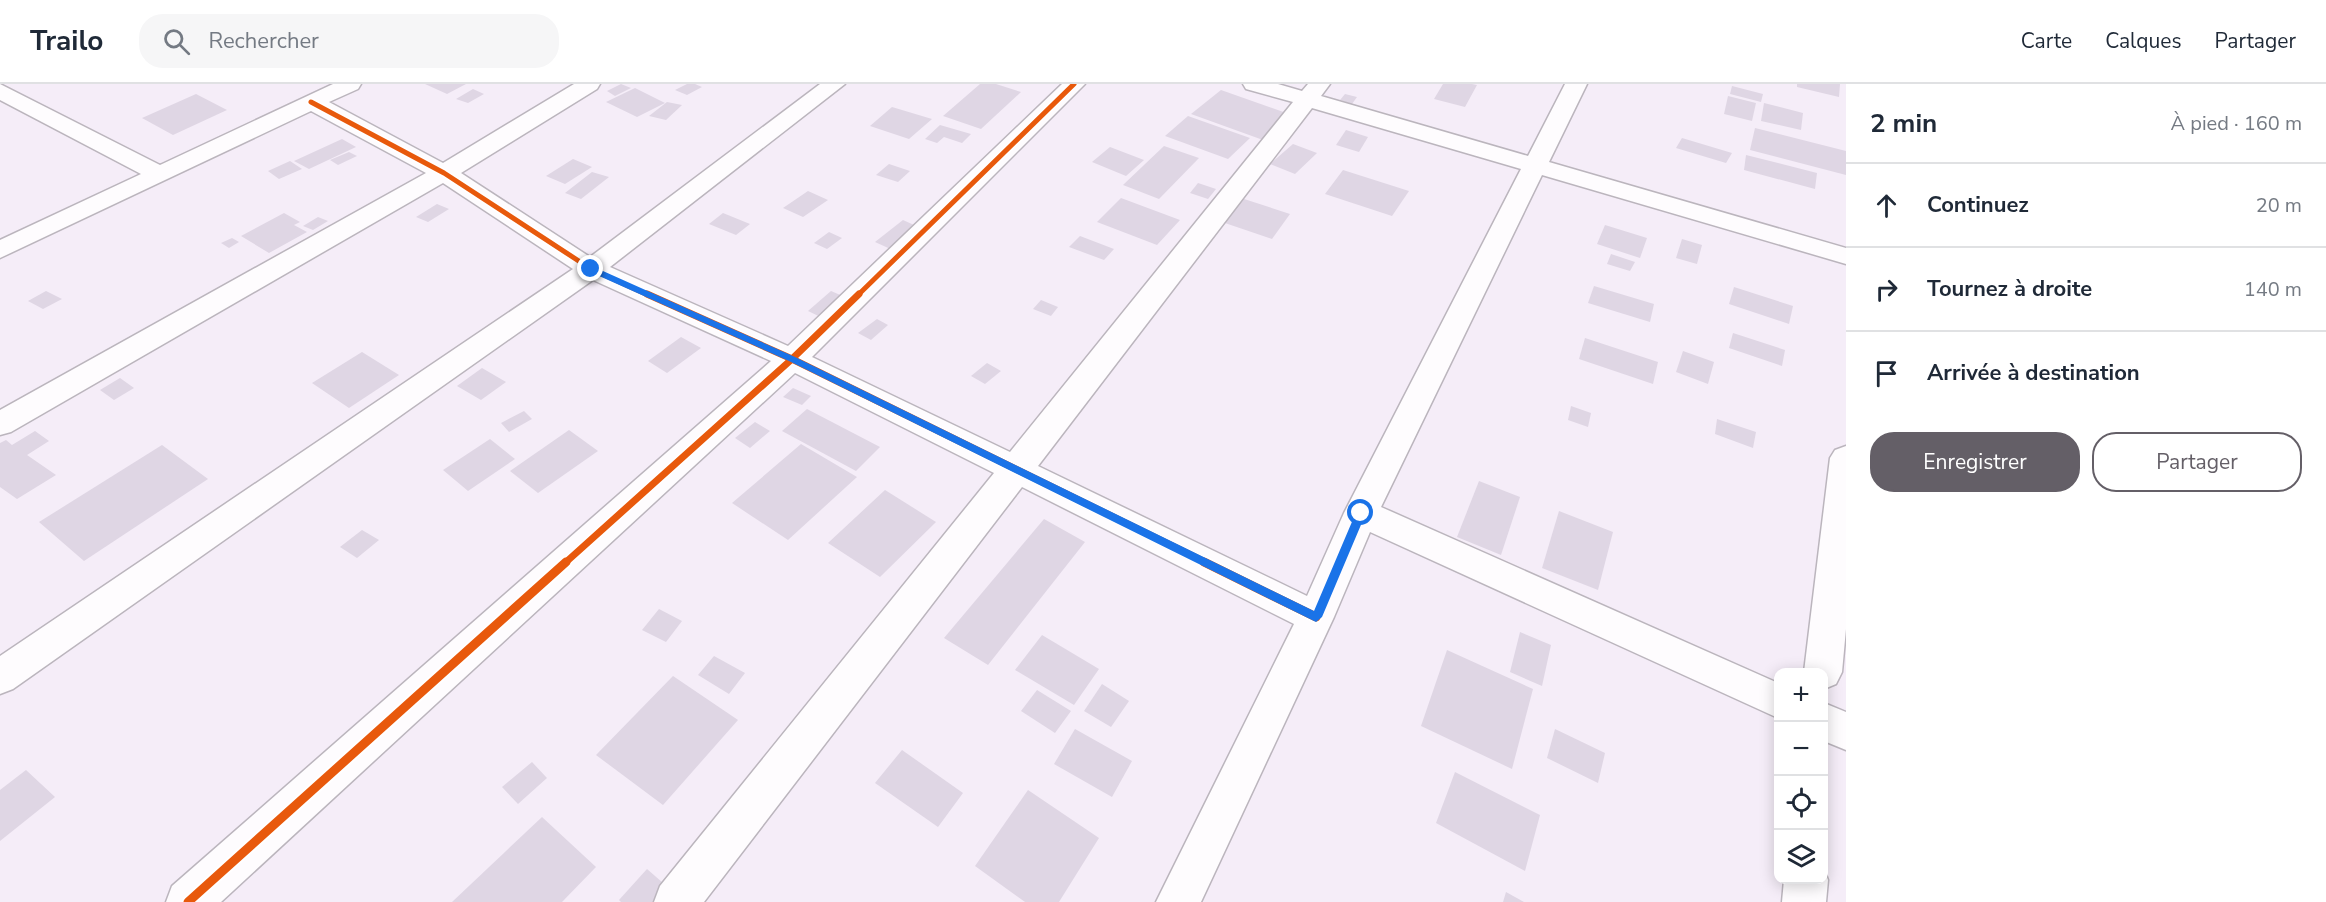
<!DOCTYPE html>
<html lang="fr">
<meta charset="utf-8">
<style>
:root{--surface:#fff;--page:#f6f6f7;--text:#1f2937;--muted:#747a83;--line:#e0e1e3;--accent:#645f67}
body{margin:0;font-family:"Nunito Sans",sans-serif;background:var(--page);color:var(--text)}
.controls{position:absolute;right:18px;bottom:18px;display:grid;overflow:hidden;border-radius:12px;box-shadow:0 3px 15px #0003}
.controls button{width:54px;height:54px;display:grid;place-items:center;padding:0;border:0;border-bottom:2px solid var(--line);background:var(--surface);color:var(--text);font:30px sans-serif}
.stop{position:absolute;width:18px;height:18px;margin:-14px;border:4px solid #1a73e8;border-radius:50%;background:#fff}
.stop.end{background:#1a73e8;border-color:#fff;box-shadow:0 2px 6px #0008}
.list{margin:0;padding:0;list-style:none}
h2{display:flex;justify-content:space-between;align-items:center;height:78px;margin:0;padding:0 24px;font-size:26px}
h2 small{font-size:20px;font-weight:400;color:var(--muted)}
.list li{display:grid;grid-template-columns:39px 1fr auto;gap:18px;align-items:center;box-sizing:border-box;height:84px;padding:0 24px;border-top:2px solid var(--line)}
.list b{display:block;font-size:22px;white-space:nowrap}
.list em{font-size:20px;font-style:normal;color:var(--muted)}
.actions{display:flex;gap:12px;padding:18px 24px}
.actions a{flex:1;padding:14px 0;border:2px solid var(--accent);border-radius:24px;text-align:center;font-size:21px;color:var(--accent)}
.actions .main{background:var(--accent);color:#fff}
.icon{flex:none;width:33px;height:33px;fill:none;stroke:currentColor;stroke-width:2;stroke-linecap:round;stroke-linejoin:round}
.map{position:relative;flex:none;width:1846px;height:818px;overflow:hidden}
header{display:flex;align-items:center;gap:36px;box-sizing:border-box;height:84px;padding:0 30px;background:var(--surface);border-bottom:2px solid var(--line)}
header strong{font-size:28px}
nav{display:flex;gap:33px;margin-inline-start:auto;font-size:21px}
.search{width:420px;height:54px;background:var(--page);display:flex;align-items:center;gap:15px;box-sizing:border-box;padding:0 21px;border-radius:24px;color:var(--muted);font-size:22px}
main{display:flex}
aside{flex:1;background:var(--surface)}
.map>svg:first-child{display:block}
.building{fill:#dfd6e4}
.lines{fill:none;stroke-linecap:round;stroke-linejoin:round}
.street-casing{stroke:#bbb5bd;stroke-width:3}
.street{fill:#fefcfe;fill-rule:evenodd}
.cycleway-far2-casing{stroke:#fff;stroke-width:8}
.cycleway-far1-casing{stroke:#fff;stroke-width:10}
.cycleway-casing{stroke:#fff;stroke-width:13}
.cycleway-far2{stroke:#e8590c;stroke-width:5}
.cycleway-far1{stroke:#e8590c;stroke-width:7}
.cycleway{stroke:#e8590c;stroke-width:9}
.route{fill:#1a73e8}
</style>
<header>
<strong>Trailo</strong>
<div class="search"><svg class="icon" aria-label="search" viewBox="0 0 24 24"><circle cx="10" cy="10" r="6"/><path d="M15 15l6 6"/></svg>Rechercher</div>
<nav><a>Carte</a><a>Calques</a><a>Partager</a></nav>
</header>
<main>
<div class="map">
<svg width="1846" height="818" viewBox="0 0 1846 818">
<rect width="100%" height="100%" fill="#f5edf8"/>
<g class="building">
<polygon points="425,0 466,0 447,10"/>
<polygon points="621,0 631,4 615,12 607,7"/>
<polygon points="687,0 695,0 702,3 687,11 675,6"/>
<polygon points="980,0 996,0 1021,8 981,45 943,32"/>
<polygon points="1443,0 1472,0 1477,1 1465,23 1434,15"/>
<polygon points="1797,0 1840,0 1839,13 1797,3"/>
<polygon points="1732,2 1763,10 1761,18 1730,10"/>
<polygon points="635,4 665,19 637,33 606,18"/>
<polygon points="473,5 484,10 468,19 456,15"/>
<polygon points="1221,6 1292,31 1263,56 1191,30"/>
<polygon points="196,10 227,26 173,51 142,34"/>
<polygon points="1345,10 1357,13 1352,20 1340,16"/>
<polygon points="1728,12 1756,19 1752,37 1724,30"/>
<polygon points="667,18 682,21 666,36 649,32"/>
<polygon points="1764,19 1803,29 1801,46 1761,37"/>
<polygon points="892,23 932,35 909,55 870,42"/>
<polygon points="1188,32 1250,54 1228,75 1165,52"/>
<polygon points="940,41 971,50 962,59 944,53 937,59 925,55"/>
<polygon points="1755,44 1846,67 1846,91 1750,66"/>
<polygon points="1346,46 1368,53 1359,68 1336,61"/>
<polygon points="1682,54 1732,69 1726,79 1676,64"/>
<polygon points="342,55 356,63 309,85 294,77"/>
<polygon points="1293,60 1317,69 1295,90 1270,80"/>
<polygon points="1164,62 1199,74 1159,115 1123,101"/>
<polygon points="1110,63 1144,76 1126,92 1092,78"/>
<polygon points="349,68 357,72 338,81 330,76"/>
<polygon points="1746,71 1817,89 1815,105 1744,86"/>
<polygon points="573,75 592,83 565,100 546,92"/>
<polygon points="290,77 302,85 279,95 268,87"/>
<polygon points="889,80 910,87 898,98 876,91"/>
<polygon points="1343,86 1409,107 1392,132 1325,110"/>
<polygon points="592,88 609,93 581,115 565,109"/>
<polygon points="1198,99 1216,105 1208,115 1190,109"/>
<polygon points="808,107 828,116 803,133 783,124"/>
<polygon points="1121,114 1180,136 1157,161 1097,138"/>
<polygon points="1241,114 1290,130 1272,155 1222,138"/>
<polygon points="437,120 449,125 428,138 416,133"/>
<polygon points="284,129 300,138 294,141 307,148 269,169 241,152"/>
<polygon points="723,129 750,140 736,151 709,140"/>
<polygon points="318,133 328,137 313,146 303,142"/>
<polygon points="903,136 925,146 897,168 875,158"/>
<polygon points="1605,141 1647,154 1640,174 1597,160"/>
<polygon points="829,148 842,154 827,165 814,159"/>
<polygon points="1080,152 1114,165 1104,176 1069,163"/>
<polygon points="232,154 239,158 229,164 221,159"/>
<polygon points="1682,155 1702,161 1697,180 1676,174"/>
<polygon points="1611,170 1635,178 1630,187 1607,180"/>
<polygon points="1594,202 1654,220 1650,238 1588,219"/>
<polygon points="1734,203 1793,222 1789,240 1729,220"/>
<polygon points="46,207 62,215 43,225 28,217"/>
<polygon points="831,207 852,216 829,237 808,227"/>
<polygon points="1041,216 1058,223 1051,232 1033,225"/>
<polygon points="877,235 888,241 871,256 858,249"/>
<polygon points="1733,249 1785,266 1782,282 1729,264"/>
<polygon points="681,253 701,264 667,289 648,277"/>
<polygon points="1585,254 1658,278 1653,300 1579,275"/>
<polygon points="1683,267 1714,278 1708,300 1676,288"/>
<polygon points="362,268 399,291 349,324 312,299"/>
<polygon points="987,279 1001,287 985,300 971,292"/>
<polygon points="482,284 506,298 481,316 457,302"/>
<polygon points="120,294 134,304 114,316 100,306"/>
<polygon points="793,304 811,312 802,321 783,313"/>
<polygon points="1571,322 1591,329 1588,343 1568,336"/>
<polygon points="807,325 880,363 856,387 782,347"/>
<polygon points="524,327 532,335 509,348 501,339"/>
<polygon points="1717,335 1756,348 1753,364 1715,350"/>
<polygon points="755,338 770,347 750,364 735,354"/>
<polygon points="569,346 598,367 538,409 510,387"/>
<polygon points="35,347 49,357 27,371 56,391 17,415 0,403 0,359 6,356 12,361"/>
<polygon points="490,355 515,375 468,407 443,386"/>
<polygon points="801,360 857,393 788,456 732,419"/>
<polygon points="162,361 208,395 84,477 39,438"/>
<polygon points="1479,397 1520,413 1501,471 1457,453"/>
<polygon points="885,406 936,438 880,493 828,459"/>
<polygon points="1559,427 1613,448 1598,506 1542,484"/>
<polygon points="1044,435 1085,458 988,581 944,554"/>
<polygon points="362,446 379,456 357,474 340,463"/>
<polygon points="659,525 682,537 666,558 642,546"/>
<polygon points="1520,548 1551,561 1542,602 1510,588"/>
<polygon points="1042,551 1099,585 1074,621 1015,586"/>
<polygon points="1447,566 1533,605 1512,685 1421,642"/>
<polygon points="714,572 745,589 729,610 698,591"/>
<polygon points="673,592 738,636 663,721 596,671"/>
<polygon points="1102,600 1129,617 1111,643 1084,627"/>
<polygon points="1037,606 1071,627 1055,649 1021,627"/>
<polygon points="1075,645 1132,677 1112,713 1054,680"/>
<polygon points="1555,645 1605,669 1598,699 1547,674"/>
<polygon points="902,666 963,709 938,743 875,699"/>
<polygon points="532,678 547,694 518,720 502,703"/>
<polygon points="26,686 55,713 0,757 0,706"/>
<polygon points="1455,688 1540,731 1525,787 1436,739"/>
<polygon points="1028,706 1099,754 1059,818 1025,818 975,782"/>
<polygon points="542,733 596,783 562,818 452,818"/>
<polygon points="647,785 671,806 661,818 621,818 619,816"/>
<polygon points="1506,808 1524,818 1503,818"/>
</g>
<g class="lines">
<defs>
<g id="street">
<path d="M0,0L160,81L333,0H361L358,5L329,18L443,79L574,0H600L597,5L461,89L590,173L820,0H845L610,183L788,262L1062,0H1085L812,273L1010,368L1293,18L1246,5L1243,0H1278L1302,7L1308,0H1330L1321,12L1528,72L1565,0H1587L1549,78L1846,164V180L1542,91L1381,423L1778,599V634L1370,448L1334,533L1201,818H1156L1294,540L1022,403L704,818H654L660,802L994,389L795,289L221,818H166L172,802L771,277L593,196L13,605L0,610V572L573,185L443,99L11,348L0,351V326L426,89L311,27L0,174V156L141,90L0,16ZM1312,24L1521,85L1344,429L1307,512L1038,382Z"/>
<polygon points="1846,362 1846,545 1842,588 1836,600 1824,605 1824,588 1804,588 1830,374 1835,366"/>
<polygon points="1824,619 1846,628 1846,666 1824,657"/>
<polygon points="1824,785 1828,796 1826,818 1782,818 1784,796 1824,796"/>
</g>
</defs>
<use href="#street" class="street-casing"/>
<use href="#street" class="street"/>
<defs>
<g id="cycleway-far2">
<polyline points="311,18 444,89 591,185 650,212"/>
<polyline points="857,212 1074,0"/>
</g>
<g id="cycleway-far1">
<polyline points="647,210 792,275 1207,479"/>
<polyline points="565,479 792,275 859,210"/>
</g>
<g id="cycleway">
<polyline points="1204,478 1316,533"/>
<polyline points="188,818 566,478"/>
</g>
</defs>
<use href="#cycleway-far2" class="cycleway-far2-casing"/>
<use href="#cycleway-far1" class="cycleway-far1-casing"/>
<use href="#cycleway" class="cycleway-casing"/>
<use href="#cycleway-far2" class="cycleway-far2"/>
<use href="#cycleway-far1" class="cycleway-far1"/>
<use href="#cycleway" class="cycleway"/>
</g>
<polygon class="route" points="588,183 594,183 795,273 1314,527 1357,426 1364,426 1366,429 1322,533 1316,538 789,277 588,187"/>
</svg>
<div class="controls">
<button>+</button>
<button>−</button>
<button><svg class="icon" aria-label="locate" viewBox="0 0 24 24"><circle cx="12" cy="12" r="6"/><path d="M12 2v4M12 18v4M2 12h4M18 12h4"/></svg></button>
<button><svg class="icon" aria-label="layers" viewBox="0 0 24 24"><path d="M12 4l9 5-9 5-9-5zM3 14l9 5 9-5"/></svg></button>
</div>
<div class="stop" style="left:1361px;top:429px"></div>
<div class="stop end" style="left:591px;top:185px"></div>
</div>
<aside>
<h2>2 min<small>À pied · 160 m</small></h2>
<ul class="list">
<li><svg class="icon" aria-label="ahead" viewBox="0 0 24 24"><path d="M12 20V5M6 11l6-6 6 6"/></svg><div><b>Continuez</b></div><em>20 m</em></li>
<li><svg class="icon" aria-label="right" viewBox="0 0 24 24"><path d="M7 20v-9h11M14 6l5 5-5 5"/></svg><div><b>Tournez à droite</b></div><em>140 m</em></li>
<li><svg class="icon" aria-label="arrive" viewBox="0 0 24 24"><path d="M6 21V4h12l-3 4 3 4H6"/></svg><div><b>Arrivée à destination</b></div></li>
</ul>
<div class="actions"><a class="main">Enregistrer</a><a>Partager</a></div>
</aside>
</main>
